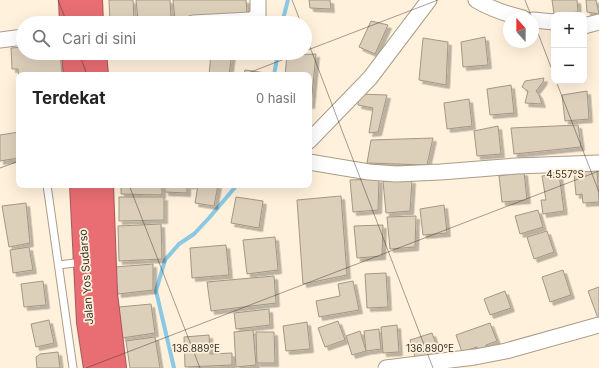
<!DOCTYPE html>
<html lang="id">
<meta charset="utf-8">
<style>
:root{--surface:#fff;--page:#f2f2f2;--text:#222;--muted:#767676;--line:#e0e0e0}
body{margin:0;font-family:Inter,sans-serif;background:var(--page);color:var(--text)}
.controls{position:absolute;right:12px;top:12px;display:grid;overflow:hidden;border-radius:8px;box-shadow:0 4px 16px #0002}
.controls button{width:36px;height:36px;display:grid;place-items:center;padding:0;border:0;border-bottom:1px solid var(--line);background:var(--surface);color:var(--text);font:20px sans-serif}
.compass{position:absolute;left:503px;top:12px;width:36px;height:36px;border-radius:50%;background:var(--surface);box-shadow:0 4px 16px #0002;rotate:339deg}
.list{margin:0;padding:0;list-style:none}
h2{display:flex;justify-content:space-between;align-items:center;height:52px;margin:0;padding:0 16px;font-size:17px}
h2 small{font-size:13px;font-weight:400;color:var(--muted)}
.icon{flex:none;width:22px;height:22px;fill:none;stroke:currentColor;stroke-width:2;stroke-linecap:round;stroke-linejoin:round}
.map{position:relative;flex:none;width:599px;height:368px;overflow:hidden}
.search{position:absolute;background:var(--surface);box-shadow:0 4px 16px #0002;left:16px;top:16px;width:296px;height:44px;display:flex;align-items:center;gap:10px;box-sizing:border-box;padding:0 14px;border-radius:22px;color:var(--muted);font-size:15px}
.panel{position:absolute;background:var(--surface);box-shadow:0 4px 16px #0002;left:16px;top:72px;width:296px;height:116px;border-radius:8px}
.map>svg:first-child{display:block}
.lines{fill:none;stroke-linecap:round;stroke-linejoin:round}
.stream{stroke:#8ac8e4;stroke-width:4}
.building{fill:#ddd0bb;stroke:#a39783;filter:url(#shadow)}
.lane-casing{stroke:#aa9d89;stroke-width:9}
.street-casing{stroke:#aa9d89;stroke-width:17}
.highway-casing{stroke:#a95859;stroke-width:24}
.lane{stroke:#fff;stroke-width:7}
.street{stroke:#fff;stroke-width:15}
.highway{stroke:#e86e73;stroke-width:22}
.ticks{fill:none;stroke:#353028;stroke-width:1;stroke-opacity:0.45}
.labels{text-anchor:middle;dominant-baseline:central;stroke-width:3.5;stroke-linejoin:round;paint-order:stroke}
.street-label{font-size:11px;fill:#353028;stroke:#fff1db}
.ticks-label{font-size:10px;text-anchor:middle;fill:#353028;stroke:#fff1db;stroke-width:3.5;stroke-linejoin:round;paint-order:stroke}
</style>
<div class="map">
<svg width="599" height="368" viewBox="0 0 599 368">
<defs>
<filter id="shadow"><feDropShadow dx="3.5" dy="3.5" stdDeviation="0" flood-color="#0004"/></filter>
</defs>
<rect width="100%" height="100%" fill="#fff1db"/>
<g class="lines">
<g class="stream">
<polyline points="282,23 288,0"/>
<polyline points="274,75 278,53"/>
<polyline points="174,368 156,291 165,260 179,244 194,234 209,218 237,185"/>
</g>
</g>
<g class="building">
<polygon points="109,0 133,0 134,22 110,23"/>
<polygon points="136,0 170,0 171,17 138,20"/>
<polygon points="173,0 246,0 247,13 175,19"/>
<polygon points="309,0 330,0 331,9 310,8"/>
<polygon points="552,0 577,0 578,12 554,14"/>
<polygon points="586,0 596,0 599,14 587,12"/>
<polygon points="371,21 388,25 375,54 359,47"/>
<polygon points="485,37 488,65 463,67 461,42"/>
<polygon points="423,38 448,42 446,85 419,80"/>
<polygon points="554,39 554,62 552,40"/>
<polygon points="23,47 23,53 60,53 62,75 19,75 19,82 18,69 12,69 11,48"/>
<polygon points="211,53 232,53 229,75 209,75"/>
<polygon points="316,54 311,105 309,105 309,75 285,75 287,55"/>
<polygon points="245,70 266,73 266,75 244,75"/>
<polygon points="544,78 543,82 536,91 539,95 542,104 525,103 528,91 522,87 525,81"/>
<polygon points="511,85 514,113 490,115 487,89"/>
<polygon points="587,91 589,119 565,121 562,95"/>
<polygon points="359,94 387,95 378,132 369,133 373,108 358,105"/>
<polygon points="469,99 472,126 447,129 444,103"/>
<polygon points="578,125 581,147 514,154 511,128"/>
<polygon points="498,126 501,154 477,156 474,131"/>
<polygon points="19,132 19,158 0,161 0,135"/>
<polygon points="433,138 427,165 367,163 371,140"/>
<polygon points="597,169 599,202 583,203 582,194 576,195 574,172"/>
<polygon points="524,172 527,200 502,202 499,176"/>
<polygon points="559,174 564,211 543,214 541,200 546,200 542,176"/>
<polygon points="379,179 378,210 353,212 350,180"/>
<polygon points="412,180 410,211 386,213 383,181"/>
<polygon points="121,185 162,185 162,195 121,194"/>
<polygon points="165,185 196,185 187,185 187,193 165,192"/>
<polygon points="198,185 218,185 214,206 195,203"/>
<polygon points="341,196 347,275 303,284 297,200"/>
<polygon points="119,197 164,197 164,220 119,221"/>
<polygon points="236,197 263,201 259,228 231,223"/>
<polygon points="26,203 30,243 9,247 2,206"/>
<polygon points="444,205 447,233 423,235 420,209"/>
<polygon points="538,210 543,227 520,234 515,216"/>
<polygon points="416,216 415,247 390,249 387,217"/>
<polygon points="161,224 162,259 119,261 118,226"/>
<polygon points="383,225 382,256 357,258 354,226"/>
<polygon points="547,231 554,252 534,259 527,237"/>
<polygon points="275,237 278,270 247,274 243,240"/>
<polygon points="226,245 229,275 192,278 190,248"/>
<polygon points="29,247 33,270 13,273 10,250"/>
<polygon points="153,264 153,290 118,294 115,267"/>
<polygon points="563,270 571,295 550,302 542,277"/>
<polygon points="386,273 388,307 367,308 365,274"/>
<polygon points="274,276 276,303 211,311 207,282"/>
<polygon points="43,281 46,305 24,307 21,284"/>
<polygon points="353,281 359,310 319,317 316,301 340,296 338,284"/>
<polygon points="599,287 599,321 588,291"/>
<polygon points="505,291 511,308 490,315 484,299"/>
<polygon points="151,304 155,333 122,338 119,307"/>
<polygon points="269,309 270,325 236,329 234,313"/>
<polygon points="49,320 54,343 36,347 31,324"/>
<polygon points="338,321 345,340 325,347 318,328"/>
<polygon points="307,322 310,349 286,351 283,326"/>
<polygon points="490,323 497,341 486,345 486,347 478,350 477,347 462,352 456,335"/>
<polygon points="397,325 399,352 383,353 381,327"/>
<polygon points="379,329 381,349 366,351 364,331"/>
<polygon points="253,330 256,365 236,367 234,332"/>
<polygon points="360,331 366,351 352,355 346,336"/>
<polygon points="256,332 274,332 275,363 257,363"/>
<polygon points="432,333 439,352 416,360 410,340"/>
<polygon points="209,335 210,354 232,353 232,365 185,367 184,337"/>
<polygon points="155,337 160,368 130,368 126,341"/>
<polygon points="58,352 60,368 37,368 36,357 40,354"/>
</g>
<g class="lines">
<defs>
<g id="lane">
<polyline points="47,185 73,368"/>
<polyline points="59,265 82,262"/>
</g>
<g id="street">
<path d="M476,0C491,9 506,14 523,18"/>
<polyline points="533,20 554,22"/>
<polyline points="193,23 251,20 258,16 258,0"/>
<polyline points="584,26 599,22"/>
<polyline points="0,40 23,37"/>
<polyline points="309,141 370,78 429,0"/>
<polyline points="309,162 369,172 396,174 441,172 516,166 599,163"/>
<polyline points="386,368 475,357 506,351 599,325"/>
</g>
<g id="highway">
<polyline points="70,0 71,23"/>
<polyline points="91,0 92,23"/>
<polyline points="73,53 75,75"/>
<polyline points="95,53 97,75"/>
<polyline points="81,185 88,322 95,368"/>
<polyline points="102,185 106,294 115,368"/>
</g>
</defs>
<use href="#lane" class="lane-casing"/>
<use href="#street" class="street-casing"/>
<use href="#highway" class="highway-casing"/>
<use href="#lane" class="lane"/>
<use href="#street" class="street"/>
<use href="#highway" class="highway"/>
</g>
<path class="ticks" d="M58,0L67,23M292,0L301,23M525,0L532,18M533,20L554,75M305,34L433,368M305,51L438,0M79,53L87,75M243,75L300,53M556,81L599,192M0,168L19,161M129,185L200,368M86,368L599,171"/>
<g class="labels">
<g class="street-label">
<text transform="translate(86 277) rotate(-94)">Jalan Yos Sudarso</text>
</g>
</g>
<g class="ticks-label">
<text x="565" y="178">4.557°S</text>
<text x="196" y="352">136.889°E</text>
<text x="430" y="352">136.890°E</text>
</g>
</svg>
<div class="controls">
<button>+</button>
<button>−</button>
</div>
<svg class="compass" viewBox="-18 -18 36 36"><path d="M0-13l5 13h-10z" fill="#e53935"/><path d="M0 13l5-13h-10z" fill="#767676"/></svg>
<div class="search"><svg class="icon" aria-label="search" viewBox="0 0 24 24"><circle cx="10" cy="10" r="6"/><path d="M15 15l6 6"/></svg>Cari di sini</div>
<section class="panel">
<h2>Terdekat<small>0 hasil</small></h2>
<ul class="list">
</ul>
</section>
</div>
